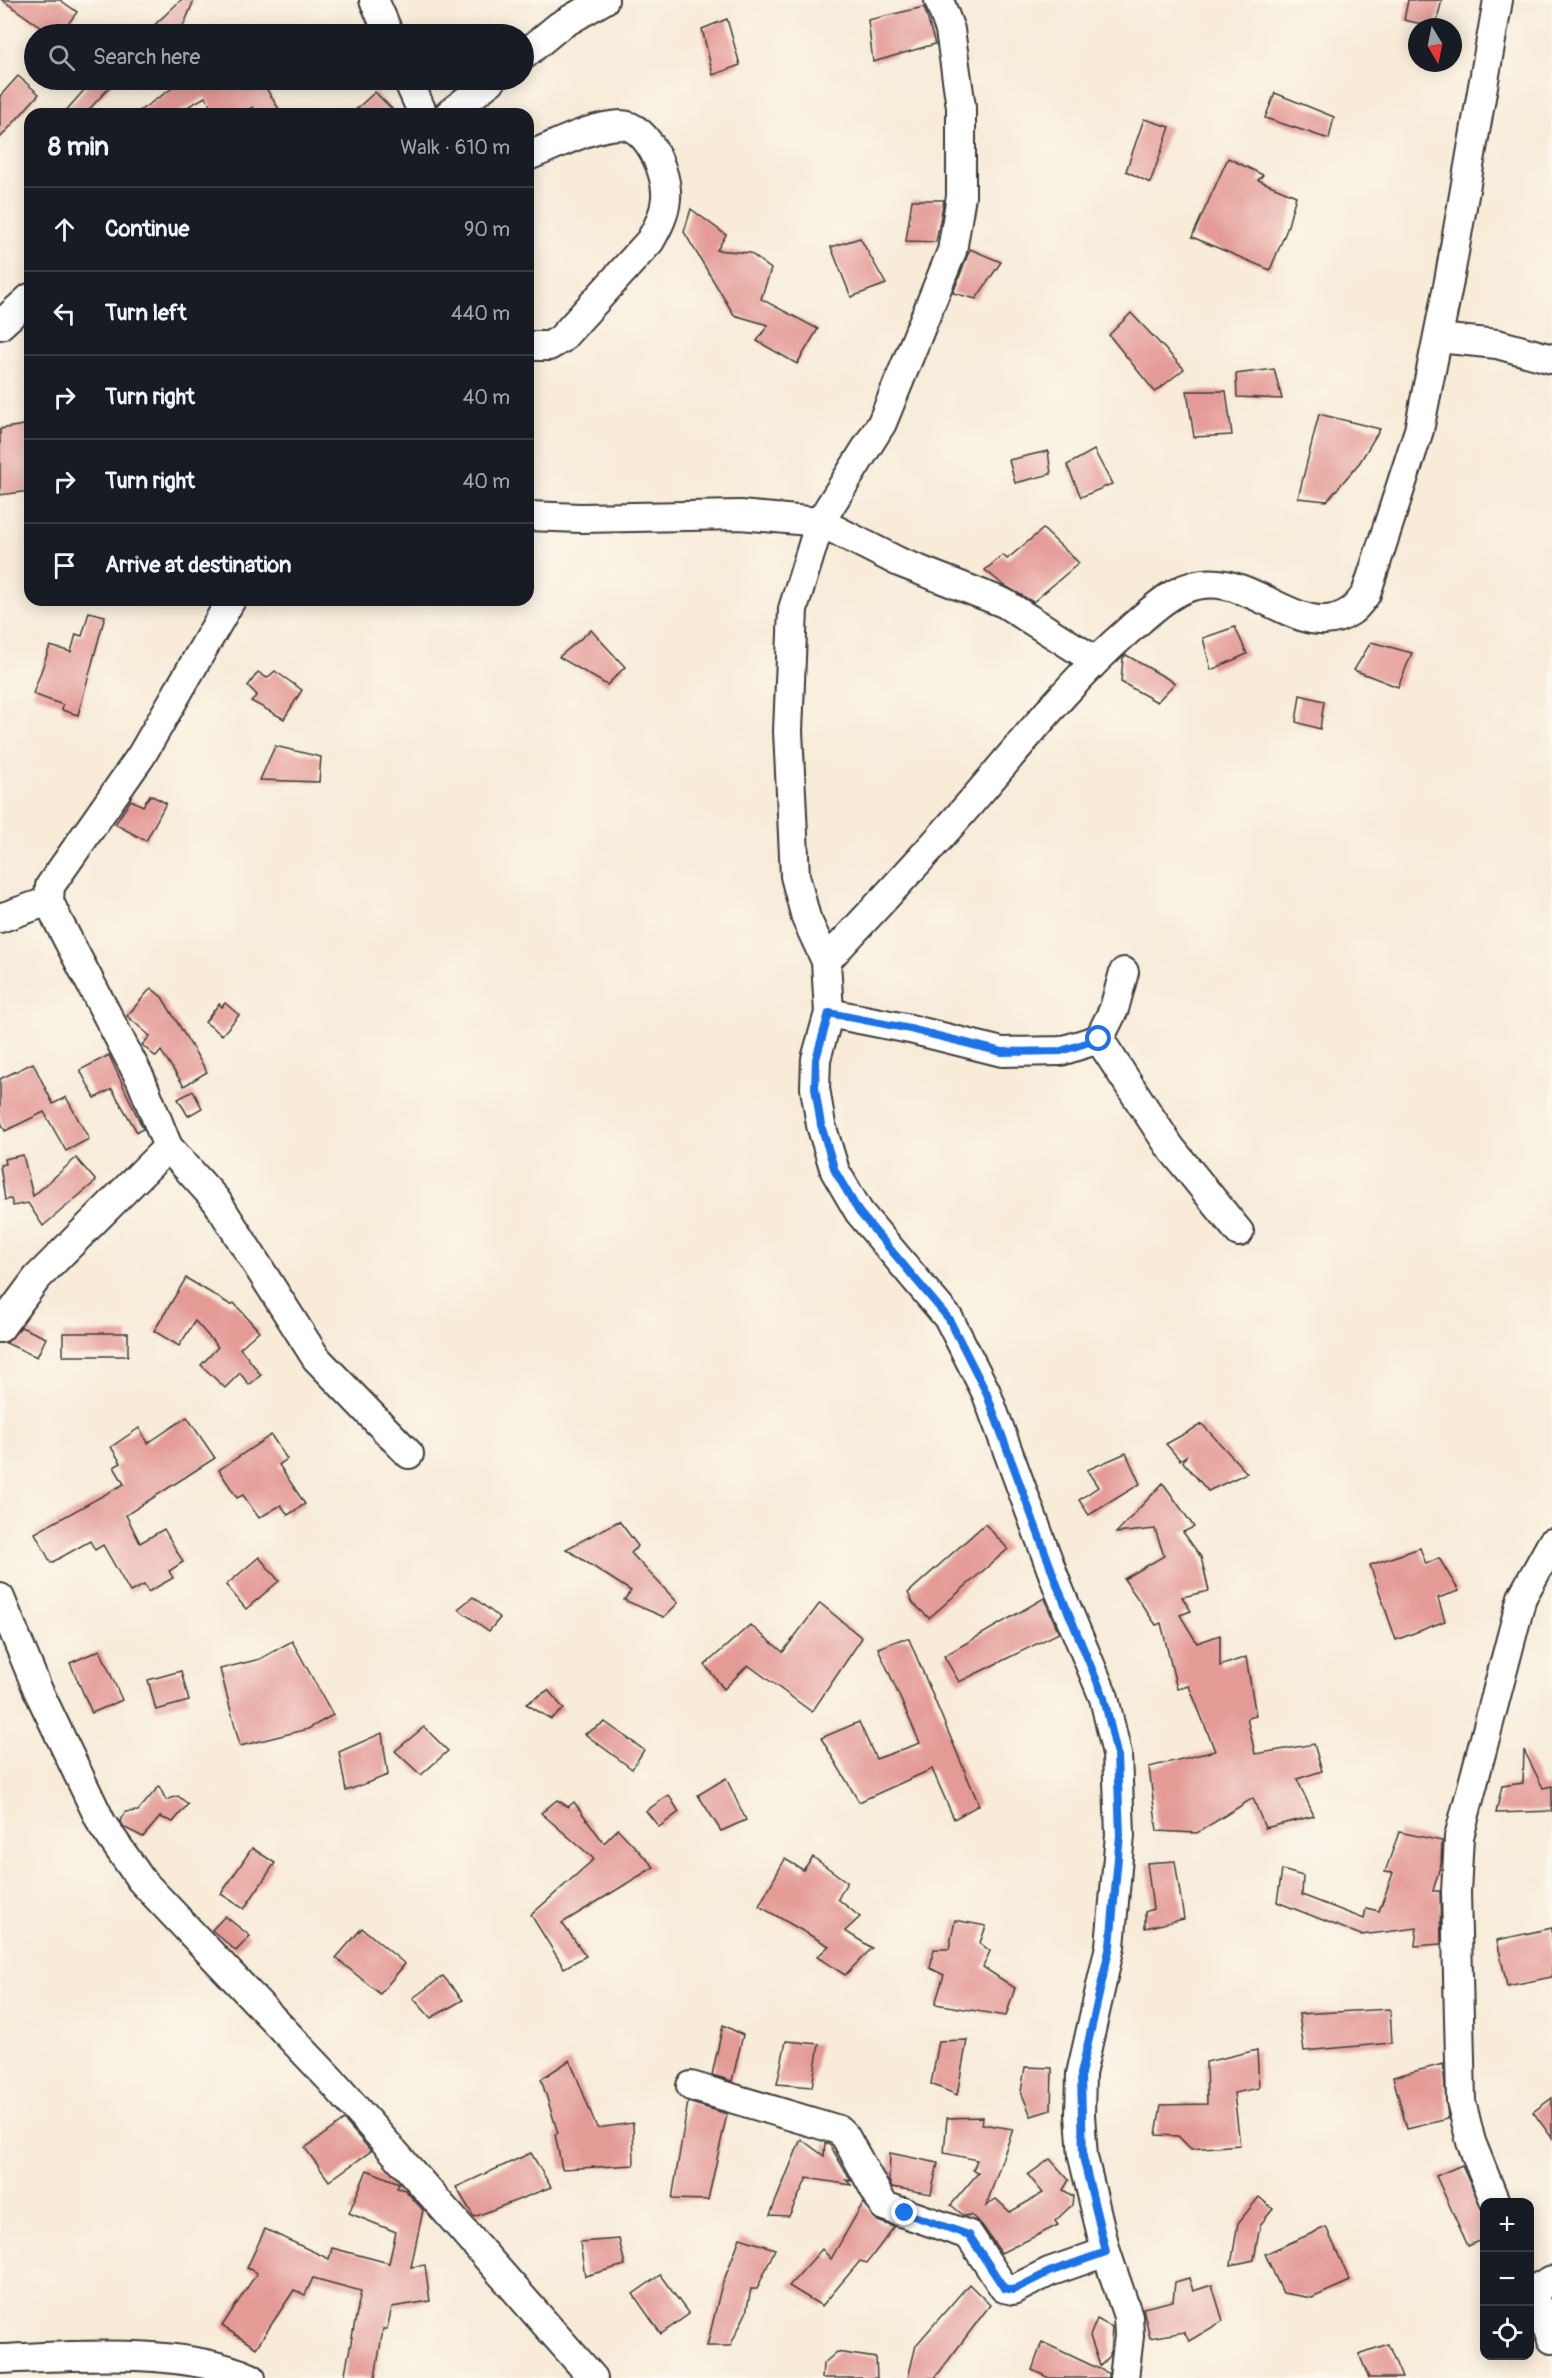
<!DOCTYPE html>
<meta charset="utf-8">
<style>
:root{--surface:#171b24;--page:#20242c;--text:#f1f3f6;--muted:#9ea1a6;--line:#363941}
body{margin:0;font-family:Pangolin,sans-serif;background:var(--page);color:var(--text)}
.controls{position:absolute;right:18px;bottom:18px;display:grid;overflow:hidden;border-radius:12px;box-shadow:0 3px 15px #0003}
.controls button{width:54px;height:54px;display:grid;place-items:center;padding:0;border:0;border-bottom:2px solid var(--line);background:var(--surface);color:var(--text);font:30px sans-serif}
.compass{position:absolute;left:1408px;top:18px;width:54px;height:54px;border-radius:50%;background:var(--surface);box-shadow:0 3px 15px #0003;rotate:170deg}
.stop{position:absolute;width:18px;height:18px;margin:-14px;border:4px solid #1a73e8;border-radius:50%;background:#fff}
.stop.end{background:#1a73e8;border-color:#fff;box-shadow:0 2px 6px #0008}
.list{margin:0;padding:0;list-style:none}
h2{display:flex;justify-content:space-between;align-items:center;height:78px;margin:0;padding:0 24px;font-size:26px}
h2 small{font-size:20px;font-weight:400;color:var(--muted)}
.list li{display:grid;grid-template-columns:39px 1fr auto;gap:18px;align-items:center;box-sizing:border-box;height:84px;padding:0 24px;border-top:2px solid var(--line)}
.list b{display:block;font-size:22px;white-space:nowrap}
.list em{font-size:20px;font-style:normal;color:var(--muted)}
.icon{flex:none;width:33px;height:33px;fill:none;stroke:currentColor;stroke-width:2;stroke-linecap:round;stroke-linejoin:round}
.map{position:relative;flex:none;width:1552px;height:2378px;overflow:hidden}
.search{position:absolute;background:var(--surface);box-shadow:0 3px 15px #0003;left:24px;top:24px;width:510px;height:66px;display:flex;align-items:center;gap:15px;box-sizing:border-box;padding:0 21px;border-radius:33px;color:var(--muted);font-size:22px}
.panel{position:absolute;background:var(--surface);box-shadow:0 3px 15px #0003;left:24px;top:108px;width:510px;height:498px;border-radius:18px}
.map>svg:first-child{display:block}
.building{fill:#e49a95}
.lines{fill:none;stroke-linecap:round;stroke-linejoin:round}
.minor-casing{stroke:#3d3b38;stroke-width:32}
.minor{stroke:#fff;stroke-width:28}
.route{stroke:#1a73e8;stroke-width:8}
</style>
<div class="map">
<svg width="1552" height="2378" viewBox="0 0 1552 2378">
<rect width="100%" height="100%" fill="#fbf7ec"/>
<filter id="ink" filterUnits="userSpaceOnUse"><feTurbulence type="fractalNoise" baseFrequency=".0167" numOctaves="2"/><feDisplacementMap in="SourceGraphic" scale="12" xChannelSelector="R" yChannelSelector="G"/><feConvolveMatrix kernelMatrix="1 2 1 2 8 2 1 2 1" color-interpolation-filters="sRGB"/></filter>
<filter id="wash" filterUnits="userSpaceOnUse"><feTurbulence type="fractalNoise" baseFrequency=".008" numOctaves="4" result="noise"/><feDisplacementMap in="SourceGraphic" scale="24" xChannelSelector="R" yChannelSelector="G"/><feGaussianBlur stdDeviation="1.35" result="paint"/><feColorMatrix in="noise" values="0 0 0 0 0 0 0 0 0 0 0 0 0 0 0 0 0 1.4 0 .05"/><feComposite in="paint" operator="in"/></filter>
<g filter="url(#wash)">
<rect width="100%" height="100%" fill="#f8ebd8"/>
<g id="blocks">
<g class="building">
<polygon points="2,0 60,0 77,12 61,34 51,34"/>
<polygon points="181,0 194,0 182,29 176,34 145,34"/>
<polygon points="1408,0 1442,0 1435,27 1404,20"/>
<polygon points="924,7 935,44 873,62 868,20"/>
<polygon points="727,19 740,65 713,75 702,29"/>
<polygon points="18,76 39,94 0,138 0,96"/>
<polygon points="93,80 116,80 85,114 63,114"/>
<polygon points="184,80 261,80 282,114 257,114 253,107 239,114 216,114 205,97 175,114 135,114"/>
<polygon points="375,92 397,114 351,114"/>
<polygon points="1275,93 1334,117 1329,139 1265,118"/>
<polygon points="1144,119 1170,127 1150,183 1126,171"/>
<polygon points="1228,158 1263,175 1258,180 1296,196 1287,229 1270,270 1192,237"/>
<polygon points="912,200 944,200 936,242 906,241"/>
<polygon points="691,209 726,235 717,250 750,253 771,269 761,299 818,329 797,364 757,341 768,325 734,315 684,232"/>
<polygon points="860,238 886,284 851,297 831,247"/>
<polygon points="970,249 1001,262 976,299 953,293"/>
<polygon points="1131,313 1184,369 1155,392 1109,335"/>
<polygon points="1274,369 1282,399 1237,397 1236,374"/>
<polygon points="1187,391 1226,391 1232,435 1194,437"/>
<polygon points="1319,414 1380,429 1360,462 1327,501 1298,498"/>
<polygon points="30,424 30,491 0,495 0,429"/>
<polygon points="1094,450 1112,484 1081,497 1067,465"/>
<polygon points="1048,451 1051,474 1015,483 1009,460"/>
<polygon points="1043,529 1079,563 1033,602 1002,584 985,570 1003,555 1007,559"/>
<polygon points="89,612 105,616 78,715 62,710 63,705 33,694 50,646 71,652 76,634 82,636"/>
<polygon points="1235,627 1247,654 1211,670 1203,638"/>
<polygon points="591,630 625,667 607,685 559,657"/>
<polygon points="1371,642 1412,653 1398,687 1354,670"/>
<polygon points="1126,655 1175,683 1157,702 1121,682 1123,658"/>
<polygon points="275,671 302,690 284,719 251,701 257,695 248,686 258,672 267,678"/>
<polygon points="1300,695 1324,701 1320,729 1296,722"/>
<polygon points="275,746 321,757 319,782 260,780"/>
<polygon points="150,795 166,803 146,841 115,824 131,800 143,806"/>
<polygon points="151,988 162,997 207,1072 184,1086 161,1051 156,1057 142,1045 150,1036 127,1016"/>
<polygon points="225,1003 239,1015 222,1035 205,1022 219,1004 222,1007"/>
<polygon points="109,1055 143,1129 137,1132 112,1089 95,1098 80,1070"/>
<polygon points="33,1063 53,1104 66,1097 89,1139 66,1151 44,1112 5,1131 0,1120 0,1079"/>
<polygon points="193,1091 202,1108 188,1116 178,1099"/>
<polygon points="23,1155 33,1196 76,1158 96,1181 43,1226 28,1203 13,1206 11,1199 5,1200 0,1165 5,1164 4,1159"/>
<polygon points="186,1278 231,1305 234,1303 259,1331 240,1348 261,1375 249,1385 240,1373 225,1388 201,1365 218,1347 195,1321 179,1346 154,1331"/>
<polygon points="21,1327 46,1338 37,1357 6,1343"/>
<rect x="63" y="1333" width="65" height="23"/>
<polygon points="187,1417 215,1458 126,1515 140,1543 164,1529 183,1562 169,1571 173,1578 148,1592 144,1585 130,1592 103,1545 95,1550 90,1541 51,1563 35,1533 124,1484 114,1467 121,1463 111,1447 139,1428 148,1443"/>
<polygon points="1202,1424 1247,1473 1208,1491 1183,1462 1186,1456 1180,1460 1166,1444"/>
<polygon points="271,1435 287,1459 279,1465 305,1504 288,1515 281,1505 259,1518 243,1495 237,1498 219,1470"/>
<polygon points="1126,1453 1140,1484 1089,1515 1079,1500 1098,1487 1087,1470"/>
<polygon points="1163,1483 1194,1527 1183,1532 1201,1557 1209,1591 1182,1597 1191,1611 1180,1615 1197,1643 1220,1635 1220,1666 1246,1657 1256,1716 1247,1718 1255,1754 1314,1744 1322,1771 1297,1779 1314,1816 1265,1828 1253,1798 1197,1833 1157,1831 1149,1767 1215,1751 1189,1686 1177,1689 1161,1623 1156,1625 1124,1579 1164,1556 1155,1529 1116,1533"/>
<polygon points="619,1521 638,1546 631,1553 678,1603 664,1617 624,1600 631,1591 566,1549"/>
<polygon points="985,1524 1008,1549 929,1618 913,1603 908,1593"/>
<polygon points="1420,1548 1426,1564 1439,1558 1459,1591 1438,1598 1445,1621 1396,1640 1370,1565"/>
<polygon points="259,1557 279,1581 246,1609 226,1585"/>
<polygon points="473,1597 500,1618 489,1631 458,1609"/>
<polygon points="1044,1598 1059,1633 959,1682 944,1656"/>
<polygon points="820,1603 862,1638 812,1712 748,1665 724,1689 705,1665 750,1625 783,1652"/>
<polygon points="902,1639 909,1639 979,1805 954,1819 932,1769 859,1802 821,1738 859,1722 876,1759 920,1743 878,1648"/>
<polygon points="292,1641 333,1715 308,1729 240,1746 220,1669 260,1659"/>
<polygon points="100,1650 122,1700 92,1713 70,1663"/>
<polygon points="181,1671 189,1701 156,1710 148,1680"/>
<polygon points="548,1690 564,1709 551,1719 526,1704"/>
<polygon points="605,1722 644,1750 632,1769 585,1734"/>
<polygon points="424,1727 448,1751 421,1775 395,1751"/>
<polygon points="382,1733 388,1775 346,1791 339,1752"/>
<polygon points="1524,1750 1543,1788 1552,1786 1552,1811 1496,1813 1502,1786 1523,1783"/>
<polygon points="726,1778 746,1820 721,1831 698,1795"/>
<polygon points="159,1786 166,1800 178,1796 188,1804 173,1822 160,1817 143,1837 125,1828 120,1821 125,1812 138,1811"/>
<polygon points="669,1795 679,1812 659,1827 646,1811"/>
<polygon points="557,1800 568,1807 574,1802 604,1843 618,1829 654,1867 562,1923 586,1956 564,1968 531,1915 594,1859 541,1813"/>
<polygon points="1399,1832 1442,1841 1441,1863 1433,1891 1440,1891 1441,1944 1415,1946 1417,1928 1361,1935 1277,1902 1282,1870 1303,1876 1302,1895 1364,1919 1366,1908 1379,1911 1393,1873 1385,1872"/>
<polygon points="252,1848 275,1863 244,1909 221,1894"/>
<polygon points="813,1857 847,1882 838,1899 860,1917 845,1931 872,1948 845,1975 817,1957 829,1946 759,1906 785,1859 803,1870"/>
<polygon points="1175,1861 1184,1919 1145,1928 1145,1912 1153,1909 1147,1863"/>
<polygon points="225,1916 250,1936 236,1951 212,1930"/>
<polygon points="955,1920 986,1926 980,1943 990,1951 983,1967 1015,1988 1006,2016 935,2004 944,1975 930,1968 934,1949 949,1949"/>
<polygon points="362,1928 405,1964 380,1994 336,1958"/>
<polygon points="1552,1928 1552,1977 1507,1986 1497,1940"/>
<polygon points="443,1976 463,2000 431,2018 413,1998"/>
<polygon points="1390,2009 1392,2043 1304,2051 1299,2014"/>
<polygon points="723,2025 743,2035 732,2081 712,2075"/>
<polygon points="967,2040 957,2095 931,2084 939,2041"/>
<polygon points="786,2041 819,2044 812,2087 777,2084"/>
<polygon points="1257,2050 1259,2088 1234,2093 1240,2145 1191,2149 1178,2136 1156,2135 1161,2105 1207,2104 1206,2062"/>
<polygon points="570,2060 597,2128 633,2123 634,2165 562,2169 555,2134 558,2133 541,2079"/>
<polygon points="1443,2064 1448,2119 1407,2129 1393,2077"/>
<polygon points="1025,2067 1052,2068 1051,2110 1031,2116 1021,2092"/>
<polygon points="1552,2098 1552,2138 1533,2112"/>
<polygon points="688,2102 727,2114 708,2200 672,2199"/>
<polygon points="983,2117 982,2124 1013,2129 986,2206 996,2199 1010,2212 1043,2193 1028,2175 1050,2159 1069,2180 1063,2190 1073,2196 1072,2205 1055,2221 1058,2225 1001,2253 982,2225 971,2215 964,2216 951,2205 978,2173 973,2170 977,2160 944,2153 947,2118"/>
<polygon points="344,2120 371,2151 329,2181 305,2148"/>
<polygon points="801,2139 824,2156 825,2143 830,2145 851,2181 846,2180 851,2185 807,2178 789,2216 770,2215"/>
<polygon points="531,2153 551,2187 474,2217 456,2187"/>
<polygon points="890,2153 938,2163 931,2194 892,2187 889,2181"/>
<polygon points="1462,2165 1485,2215 1485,2239 1468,2246 1436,2176"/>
<polygon points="367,2170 399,2183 397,2188 405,2190 423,2210 411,2267 425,2265 430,2301 392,2307 387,2329 383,2329 375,2378 344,2378 361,2291 313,2278 305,2295 294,2290 256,2348 222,2326 257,2273 247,2268 265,2229 329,2259 332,2248 389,2263 396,2232 349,2213"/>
<polygon points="1259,2197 1273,2209 1260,2225 1254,2260 1231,2265 1238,2223"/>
<polygon points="863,2203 878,2221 894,2227 867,2263 860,2261 822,2306 789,2286 822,2249 831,2259"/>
<polygon points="1326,2227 1350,2281 1312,2298 1283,2293 1265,2254"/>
<polygon points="740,2238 775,2249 757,2289 751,2289 746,2313 730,2346 707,2346 721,2288"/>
<polygon points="619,2239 625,2265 585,2276 580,2242"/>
<polygon points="660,2275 689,2314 661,2334 633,2294"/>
<polygon points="1189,2278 1193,2291 1212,2285 1223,2321 1189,2341 1184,2332 1150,2338 1143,2308 1173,2301 1175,2282"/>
<polygon points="969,2284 990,2305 935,2378 908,2378 916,2345"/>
<polygon points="1097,2319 1112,2327 1110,2356 1100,2366 1090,2336"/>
<polygon points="1042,2342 1108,2373 1108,2378 1049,2378 1032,2370"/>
<polygon points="1388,2344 1402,2378 1369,2378 1359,2354"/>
<polygon points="837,2352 876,2358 877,2378 822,2378 823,2364"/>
</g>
</g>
</g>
<g filter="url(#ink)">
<use href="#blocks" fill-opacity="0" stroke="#3d3b38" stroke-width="1.5"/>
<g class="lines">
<defs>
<g id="minor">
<polyline points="374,0 389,34"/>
<polyline points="939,0 950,30 961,107 961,196 952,251 882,423 820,522 793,609 788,731 795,876 806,918 826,961 829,1013 816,1059 815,1088 821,1125 835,1171 859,1212 949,1319 986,1392 1059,1590 1104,1698 1117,1754 1120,1835 1110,1946 1081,2074 1080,2115 1083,2157 1106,2252 1128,2316 1129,2336 1124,2378"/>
<polyline points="524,55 559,26 604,0"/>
<polyline points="408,80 423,114"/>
<polyline points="449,114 492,80"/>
<path d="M528,156C557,145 590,126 621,125C648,125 668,174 666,198C665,214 658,227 650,241L561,339L549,346H528"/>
<polyline points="0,325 30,298"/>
<polyline points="1438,338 1497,344 1552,359"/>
<polyline points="528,516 581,518 740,515 820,522 899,562 1004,603 1094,660"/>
<polyline points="0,918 49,901"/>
<path d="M826,961C882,901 938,842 991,779C1035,727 1078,674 1130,629C1144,617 1159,602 1176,593C1243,554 1297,649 1351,611C1357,607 1362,599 1366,594L1419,430L1449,281L1498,0"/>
<polyline points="829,1013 910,1029 1002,1052 1061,1051 1099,1039 1114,1009 1124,972"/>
<polyline points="1099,1039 1170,1147 1239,1232"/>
<polyline points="168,1147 216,1200 316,1358 409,1454"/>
<polyline points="0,1328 37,1278 168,1147 141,1080 57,919 49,901 50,886 141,756 231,600"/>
<polyline points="0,1598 37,1688 102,1824 141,1880 329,2078 593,2378"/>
<polyline points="691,2086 839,2130 845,2136 884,2206 969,2235 1004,2288 1013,2290 1049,2272 1106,2252"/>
<polyline points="1495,2202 1471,2142 1461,2101 1456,1892 1459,1837 1522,1597 1552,1543"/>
<polyline points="1530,2289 1552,2339"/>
<polyline points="1531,2291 1552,2280"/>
<path d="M0,2359C76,2356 180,2347 251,2378"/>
</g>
</defs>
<use href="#minor" class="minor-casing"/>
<use href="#minor" class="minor"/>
</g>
</g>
<g class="lines" filter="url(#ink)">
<polyline class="route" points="905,2213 969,2235 1004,2288 1013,2290 1049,2272 1106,2252 1083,2157 1081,2074 1110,1946 1120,1835 1117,1754 1104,1698 1059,1590 986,1392 949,1319 859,1212 835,1171 821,1125 815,1088 816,1059 829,1013 910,1029 1002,1052 1061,1051 1099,1039"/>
</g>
</svg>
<div class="controls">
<button>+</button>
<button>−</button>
<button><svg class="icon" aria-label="locate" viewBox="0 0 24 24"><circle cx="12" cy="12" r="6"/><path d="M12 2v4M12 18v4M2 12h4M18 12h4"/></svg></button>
</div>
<svg class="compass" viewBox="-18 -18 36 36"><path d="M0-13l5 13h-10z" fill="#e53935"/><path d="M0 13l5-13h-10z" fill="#9ea1a6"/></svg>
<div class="stop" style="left:1099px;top:1039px"></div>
<div class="stop end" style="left:905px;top:2213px"></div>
<div class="search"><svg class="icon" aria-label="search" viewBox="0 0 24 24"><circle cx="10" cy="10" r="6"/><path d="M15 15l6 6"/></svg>Search here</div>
<section class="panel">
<h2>8 min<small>Walk · 610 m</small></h2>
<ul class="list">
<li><svg class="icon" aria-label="ahead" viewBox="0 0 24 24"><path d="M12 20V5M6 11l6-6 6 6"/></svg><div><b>Continue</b></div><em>90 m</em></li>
<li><svg class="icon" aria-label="left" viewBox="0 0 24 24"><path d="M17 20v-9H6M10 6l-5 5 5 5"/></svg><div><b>Turn left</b></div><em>440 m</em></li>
<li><svg class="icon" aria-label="right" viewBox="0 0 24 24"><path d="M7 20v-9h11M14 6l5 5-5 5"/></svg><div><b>Turn right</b></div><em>40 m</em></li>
<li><svg class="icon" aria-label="right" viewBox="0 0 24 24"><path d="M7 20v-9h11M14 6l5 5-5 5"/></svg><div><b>Turn right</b></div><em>40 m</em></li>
<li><svg class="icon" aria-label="arrive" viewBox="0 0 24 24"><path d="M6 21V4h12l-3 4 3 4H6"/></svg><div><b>Arrive at destination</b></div></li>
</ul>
</section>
</div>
